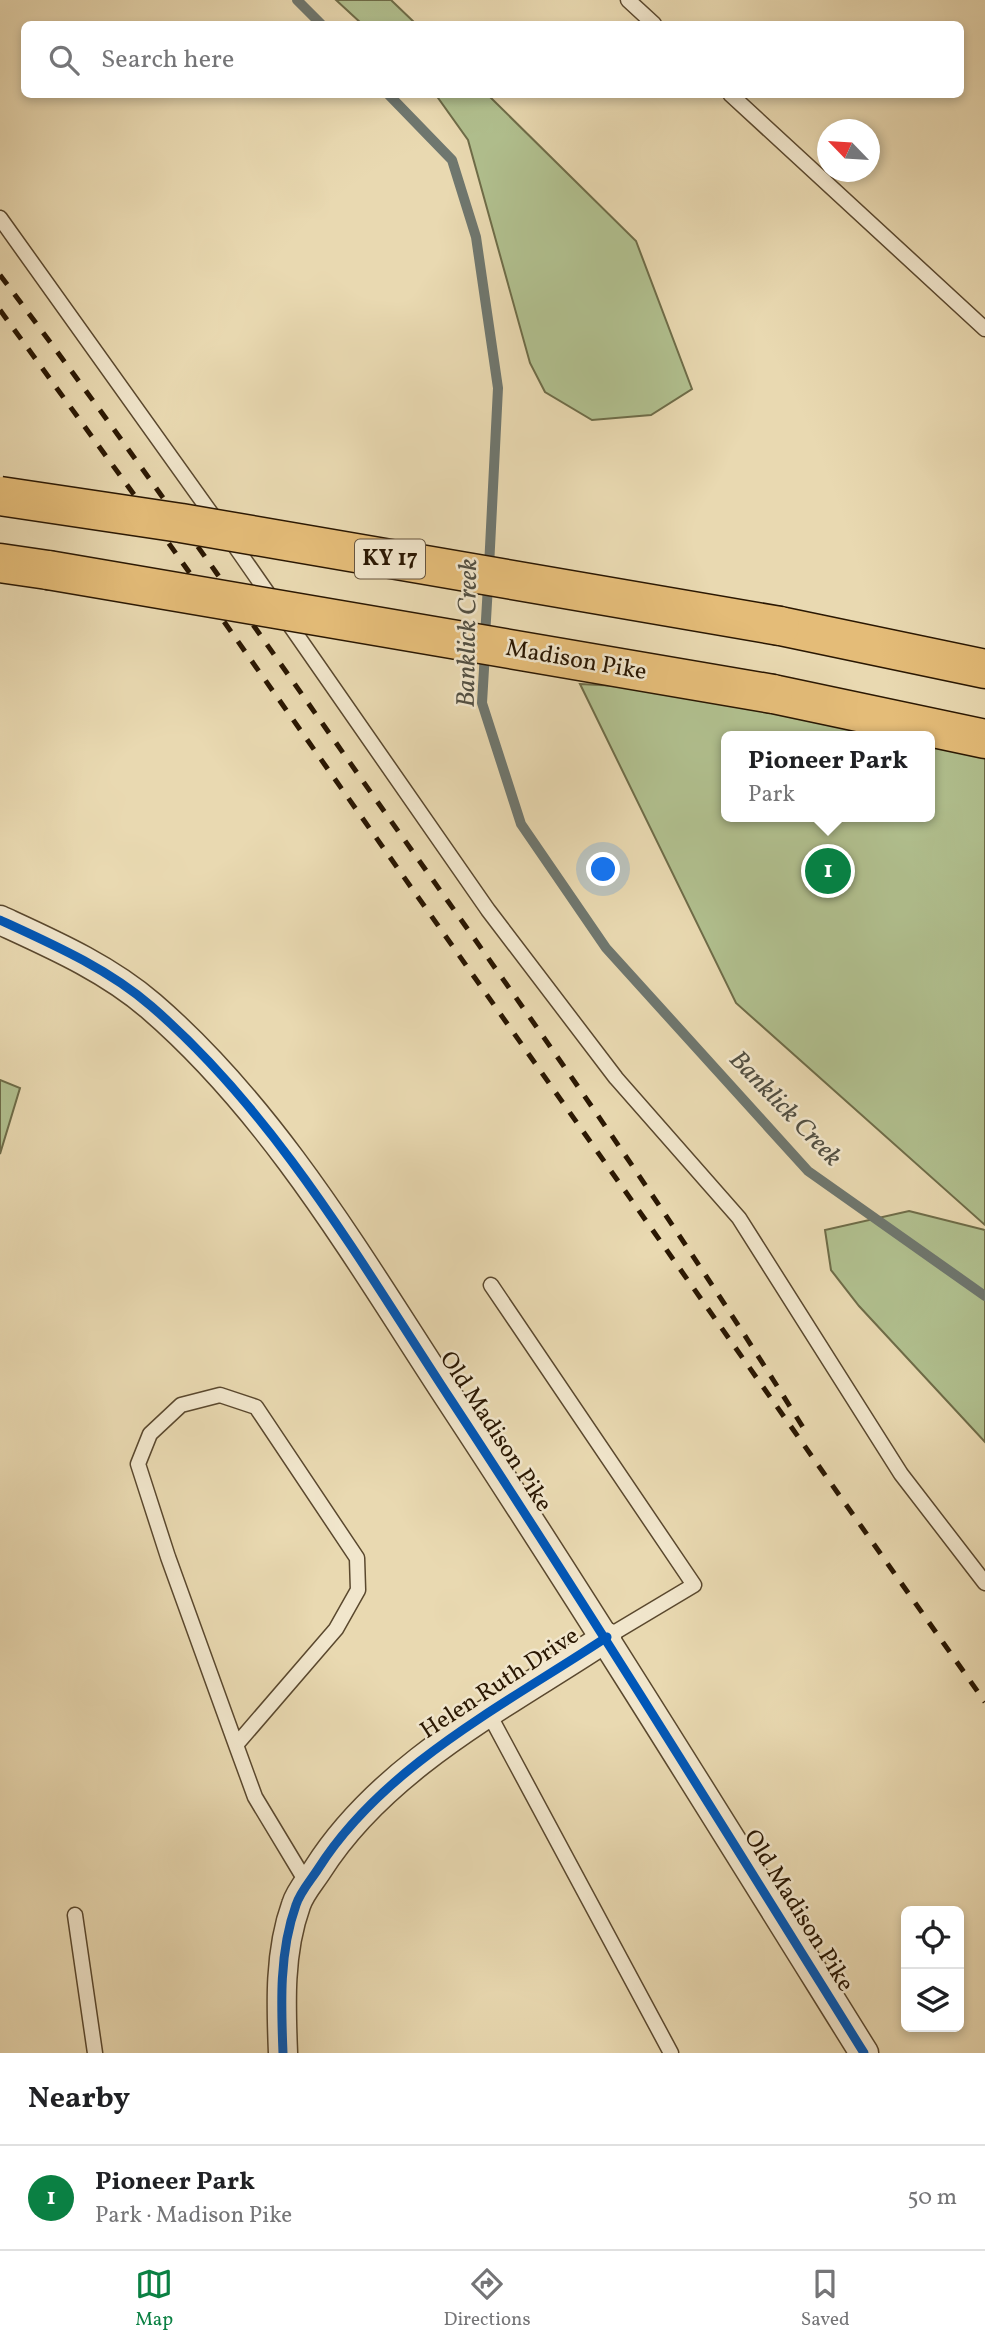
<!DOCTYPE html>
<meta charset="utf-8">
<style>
:root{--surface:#fff;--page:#f2f2f2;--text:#202124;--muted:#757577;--line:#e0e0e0;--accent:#0b8043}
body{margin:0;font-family:Vollkorn,serif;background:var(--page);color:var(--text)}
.controls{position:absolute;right:21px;bottom:21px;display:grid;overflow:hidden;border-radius:10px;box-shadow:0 4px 10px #0003}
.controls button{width:63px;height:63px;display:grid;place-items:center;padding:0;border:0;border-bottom:2px solid var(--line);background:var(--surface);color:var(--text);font:35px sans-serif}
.compass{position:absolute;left:817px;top:119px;width:63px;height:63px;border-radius:50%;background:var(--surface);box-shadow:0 4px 10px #0003;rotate:295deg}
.you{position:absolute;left:604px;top:870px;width:24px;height:24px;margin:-18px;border:5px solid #fff;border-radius:50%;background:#1a73e8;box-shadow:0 0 0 10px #1a73e833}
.badge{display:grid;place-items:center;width:46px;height:46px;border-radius:50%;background:var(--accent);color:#fff;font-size:23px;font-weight:700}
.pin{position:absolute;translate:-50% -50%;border:4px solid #fff;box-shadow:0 2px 7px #0006}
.popup{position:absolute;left:721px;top:731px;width:214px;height:91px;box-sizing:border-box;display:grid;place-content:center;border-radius:10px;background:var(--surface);filter:drop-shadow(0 2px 5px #0005);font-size:23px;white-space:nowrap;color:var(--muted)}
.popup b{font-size:26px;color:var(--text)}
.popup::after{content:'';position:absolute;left:50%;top:100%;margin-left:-14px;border:14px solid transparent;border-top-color:var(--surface)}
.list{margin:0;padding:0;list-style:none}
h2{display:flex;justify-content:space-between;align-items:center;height:91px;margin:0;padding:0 28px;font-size:30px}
h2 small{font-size:23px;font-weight:400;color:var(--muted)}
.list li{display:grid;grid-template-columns:46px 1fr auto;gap:21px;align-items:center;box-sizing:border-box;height:105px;padding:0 28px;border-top:2px solid var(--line)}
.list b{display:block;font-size:26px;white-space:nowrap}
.list p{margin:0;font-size:23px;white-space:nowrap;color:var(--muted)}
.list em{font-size:23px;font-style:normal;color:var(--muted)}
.icon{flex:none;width:38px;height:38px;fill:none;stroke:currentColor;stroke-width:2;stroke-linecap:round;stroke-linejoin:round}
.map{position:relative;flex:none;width:985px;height:2053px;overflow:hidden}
.search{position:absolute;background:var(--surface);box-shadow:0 4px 10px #0003;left:21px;right:21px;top:21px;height:77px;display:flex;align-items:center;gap:18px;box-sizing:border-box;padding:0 24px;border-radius:10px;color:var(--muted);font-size:26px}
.sheet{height:196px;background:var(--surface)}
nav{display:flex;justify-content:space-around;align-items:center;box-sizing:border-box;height:98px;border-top:2px solid var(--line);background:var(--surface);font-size:19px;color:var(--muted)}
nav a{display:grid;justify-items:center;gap:4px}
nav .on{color:var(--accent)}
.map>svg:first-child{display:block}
.green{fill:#b1c08f;stroke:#6e6c48;stroke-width:2;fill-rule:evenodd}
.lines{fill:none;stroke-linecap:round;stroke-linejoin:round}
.stream{stroke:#6f776f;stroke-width:10}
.lane-casing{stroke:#5a482e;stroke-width:17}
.street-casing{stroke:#5a482e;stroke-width:31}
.primary-casing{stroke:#2a1702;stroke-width:41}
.lane{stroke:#f1e6cc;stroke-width:14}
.street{stroke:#f1e6cc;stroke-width:28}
.primary{stroke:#e4bc78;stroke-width:38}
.rail{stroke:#2a1702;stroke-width:5;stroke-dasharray:12 12;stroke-linecap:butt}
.primary-bridge-casing{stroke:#2a1702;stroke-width:41;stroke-linecap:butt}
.primary-bridge{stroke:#e4bc78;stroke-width:38}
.cycleway-casing{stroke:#f1e6cc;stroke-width:13}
.cycleway{stroke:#0057b8;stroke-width:9}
.labels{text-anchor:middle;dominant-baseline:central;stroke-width:5;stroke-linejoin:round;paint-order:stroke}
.shield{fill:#f1e6cc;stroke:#66553f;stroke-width:2}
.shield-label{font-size:23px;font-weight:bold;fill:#2a1702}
.street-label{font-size:24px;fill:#2a1702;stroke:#f1e6cc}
.water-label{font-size:26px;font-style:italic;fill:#524f42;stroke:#f1e6cc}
</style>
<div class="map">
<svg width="985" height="2053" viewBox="0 0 985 2053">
<rect width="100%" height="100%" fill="#e9d9b1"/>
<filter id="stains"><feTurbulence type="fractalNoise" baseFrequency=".00286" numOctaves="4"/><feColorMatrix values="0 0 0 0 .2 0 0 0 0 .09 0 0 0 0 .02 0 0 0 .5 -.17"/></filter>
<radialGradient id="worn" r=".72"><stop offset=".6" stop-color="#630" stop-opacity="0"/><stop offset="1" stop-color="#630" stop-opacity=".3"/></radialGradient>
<g class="green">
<polygon points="336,0 391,0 416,24 362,24"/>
<polygon points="436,95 488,95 636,241 692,389 651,415 592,420 545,392 530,363 468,140"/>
<path d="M580,684L773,694L985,739V1225L736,1003ZM726,736H930V817H726Z"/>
<polygon points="0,1080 20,1088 0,1154"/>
<polygon points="909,1211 985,1230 985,1442 859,1306 831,1270 825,1230"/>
</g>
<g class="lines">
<g class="stream">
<polyline points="297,0 321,24"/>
<polyline points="388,94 452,160 476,237 498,388 489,567"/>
<polyline points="485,637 488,585"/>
<polyline points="485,652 482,703 521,824 606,948 808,1171 985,1296"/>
</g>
<defs>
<g id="lane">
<polyline points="628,0 654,24"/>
<polyline points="730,94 985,329"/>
<polyline points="0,218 218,523"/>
<polyline points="230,539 488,910 616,1078 739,1218 901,1474 985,1583"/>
<polyline points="491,1285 694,1585 607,1637"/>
<polyline points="489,1714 671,2053"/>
<polyline points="236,1745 336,1629 358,1590 357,1558 256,1407 220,1395 181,1405 150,1434 138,1464 168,1557 236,1745 255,1797 308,1885"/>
<polyline points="75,1915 95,2053"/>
</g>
<g id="street">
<path d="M0,920C52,944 107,968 151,1006C275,1113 360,1261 449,1397C591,1613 727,1833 864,2053"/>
<path d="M283,2053C281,2004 279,1952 296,1905C300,1892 311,1880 318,1869C384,1765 506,1704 607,1637"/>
</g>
<g id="primary">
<polyline points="0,563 48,570"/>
<polyline points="780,626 985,669"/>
<polyline points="773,694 985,739"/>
</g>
</defs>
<use href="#lane" class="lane-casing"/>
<use href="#street" class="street-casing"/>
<use href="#primary" class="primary-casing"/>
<use href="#lane" class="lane"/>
<use href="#street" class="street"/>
<use href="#primary" class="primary"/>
<g class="rail">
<path d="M0,275C135,454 262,638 391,821C533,1021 675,1221 804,1429"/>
<polyline points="0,310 151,518 985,1702"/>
</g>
<defs>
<g id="primary-bridge">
<polyline points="0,496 181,523 780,626"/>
<polyline points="48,570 773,694"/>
</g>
</defs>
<use href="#primary-bridge" class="primary-bridge-casing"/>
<use href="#primary-bridge" class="primary-bridge"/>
<defs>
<g id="cycleway">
<path d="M0,920C52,944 107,968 151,1006C275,1113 360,1261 449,1397C591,1613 727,1833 864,2053"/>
<path d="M283,2053C281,2004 279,1952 296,1905C300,1892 311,1880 318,1869C384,1765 506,1704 607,1637"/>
</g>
</defs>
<use href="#cycleway" class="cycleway-casing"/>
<use href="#cycleway" class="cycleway"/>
</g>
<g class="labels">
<rect class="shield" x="355" y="539.5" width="70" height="39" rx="5"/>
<g class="shield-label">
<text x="390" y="559">KY 17</text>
</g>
<g class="street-label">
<text transform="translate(576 661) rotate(10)">Madison Pike</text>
<text transform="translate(495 1432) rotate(57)">Old Madison Pike</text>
<text transform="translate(500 1684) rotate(-33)">Helen Ruth Drive</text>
<text transform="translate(798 1911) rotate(58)">Old Madison Pike</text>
</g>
<g class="water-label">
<text transform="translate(468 633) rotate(-89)">Banklick Creek</text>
<text transform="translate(785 1109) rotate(46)">Banklick Creek</text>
</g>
</g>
<rect width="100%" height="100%" filter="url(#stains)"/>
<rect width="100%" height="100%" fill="url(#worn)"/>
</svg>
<div class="controls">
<button><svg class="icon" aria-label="locate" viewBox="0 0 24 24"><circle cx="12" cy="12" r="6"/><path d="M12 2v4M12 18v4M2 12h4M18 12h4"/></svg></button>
<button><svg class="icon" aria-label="layers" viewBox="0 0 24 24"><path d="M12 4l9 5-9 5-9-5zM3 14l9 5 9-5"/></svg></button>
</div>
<svg class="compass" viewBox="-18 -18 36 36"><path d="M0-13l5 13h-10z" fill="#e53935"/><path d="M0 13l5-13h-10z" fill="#757577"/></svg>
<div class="you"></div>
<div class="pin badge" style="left:828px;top:871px">1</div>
<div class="popup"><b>Pioneer Park</b>Park</div>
<div class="search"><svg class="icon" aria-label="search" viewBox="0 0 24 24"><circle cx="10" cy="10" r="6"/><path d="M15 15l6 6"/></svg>Search here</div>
</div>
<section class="sheet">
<h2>Nearby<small></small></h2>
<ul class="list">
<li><span class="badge">1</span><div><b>Pioneer Park</b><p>Park · Madison Pike</p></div><em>50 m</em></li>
</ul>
</section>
<nav>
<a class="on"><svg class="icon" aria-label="map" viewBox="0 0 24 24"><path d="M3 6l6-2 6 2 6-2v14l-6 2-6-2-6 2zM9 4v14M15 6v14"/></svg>Map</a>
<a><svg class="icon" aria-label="directions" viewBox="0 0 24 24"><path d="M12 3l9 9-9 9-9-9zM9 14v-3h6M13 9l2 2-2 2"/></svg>Directions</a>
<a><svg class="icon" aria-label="saved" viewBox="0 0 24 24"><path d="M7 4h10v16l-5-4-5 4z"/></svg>Saved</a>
</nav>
